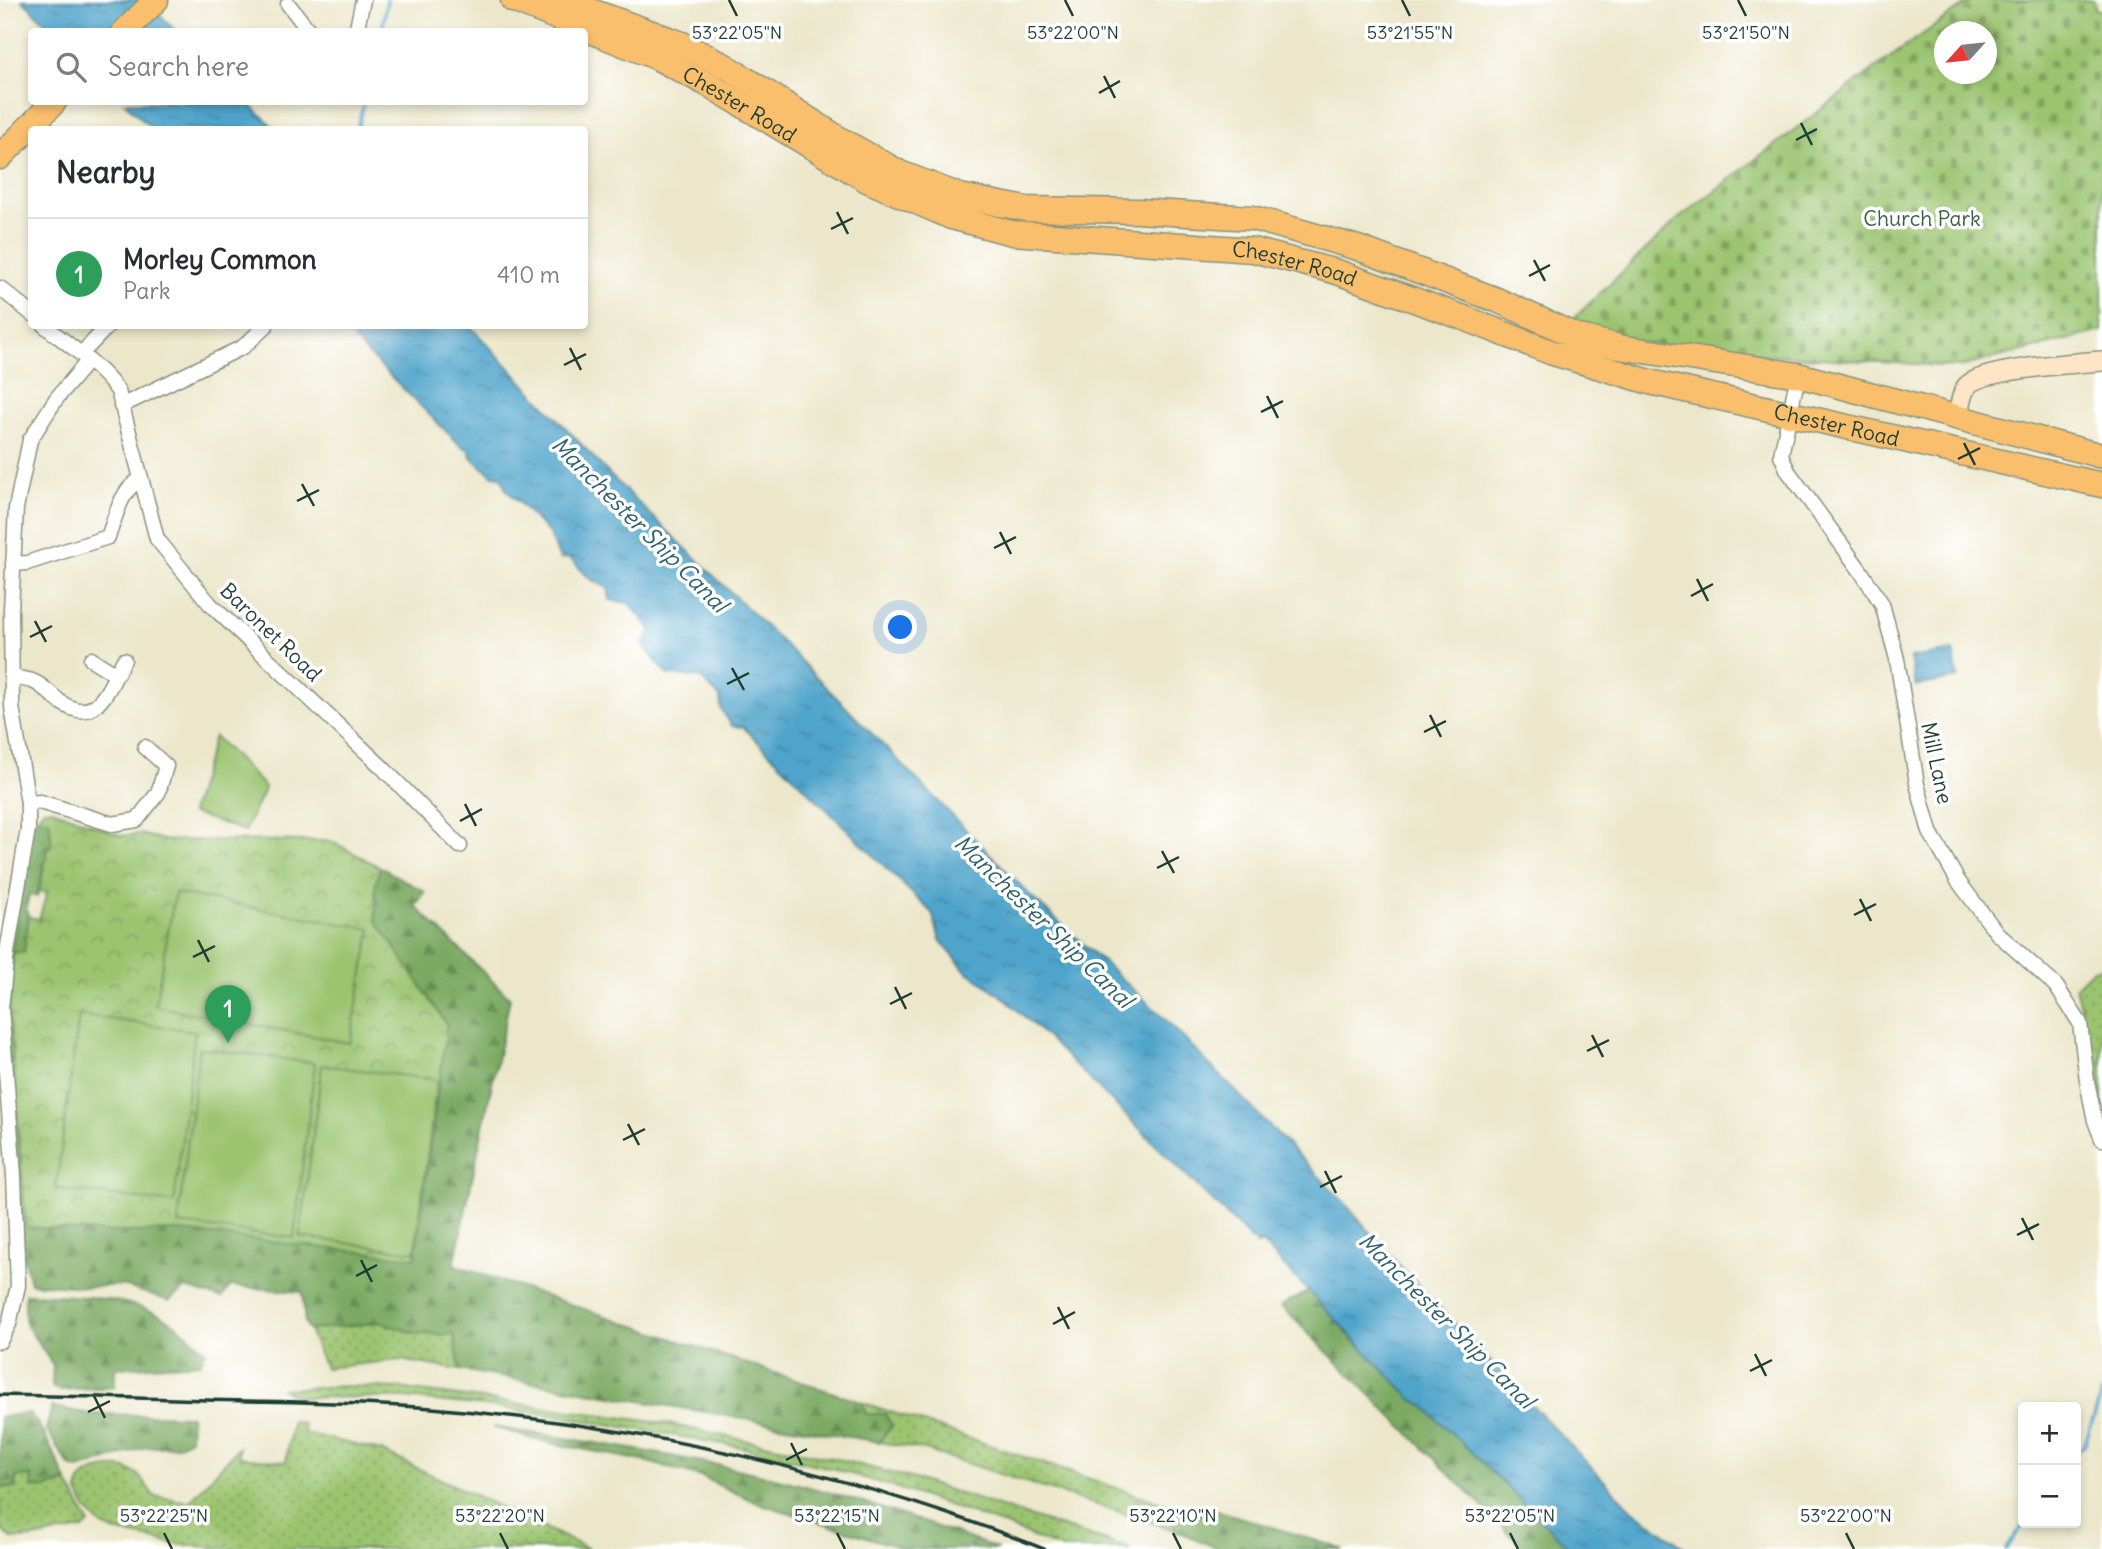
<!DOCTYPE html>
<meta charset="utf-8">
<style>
:root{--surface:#fff;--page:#f2f2f3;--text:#2b2b33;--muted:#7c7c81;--line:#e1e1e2;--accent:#d93025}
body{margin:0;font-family:Delius,sans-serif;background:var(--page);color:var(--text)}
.controls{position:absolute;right:21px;bottom:21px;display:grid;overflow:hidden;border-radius:7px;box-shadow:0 4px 10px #0003}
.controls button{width:63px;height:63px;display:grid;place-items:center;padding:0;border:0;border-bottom:2px solid var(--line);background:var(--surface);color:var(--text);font:35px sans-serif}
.compass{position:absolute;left:1934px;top:21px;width:63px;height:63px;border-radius:50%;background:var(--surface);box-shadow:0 4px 10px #0003;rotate:243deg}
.you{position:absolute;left:901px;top:628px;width:24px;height:24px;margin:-18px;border:5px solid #fff;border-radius:50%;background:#1a73e8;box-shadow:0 0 0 10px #1a73e833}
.badge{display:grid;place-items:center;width:46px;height:46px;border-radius:50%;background:var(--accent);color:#fff;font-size:23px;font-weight:700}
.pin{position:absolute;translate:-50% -58px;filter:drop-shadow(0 2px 4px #0008)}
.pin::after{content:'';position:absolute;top:37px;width:24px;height:21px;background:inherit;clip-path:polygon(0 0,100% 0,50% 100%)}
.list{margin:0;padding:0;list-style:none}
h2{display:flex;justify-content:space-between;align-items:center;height:91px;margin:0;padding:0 28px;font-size:30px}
h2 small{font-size:23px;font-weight:400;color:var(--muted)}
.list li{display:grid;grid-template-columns:46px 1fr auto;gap:21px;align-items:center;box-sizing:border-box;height:112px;padding:0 28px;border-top:2px solid var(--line)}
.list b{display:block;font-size:26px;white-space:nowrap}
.list p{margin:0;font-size:23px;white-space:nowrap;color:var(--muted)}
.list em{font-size:23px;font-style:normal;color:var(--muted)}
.icon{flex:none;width:38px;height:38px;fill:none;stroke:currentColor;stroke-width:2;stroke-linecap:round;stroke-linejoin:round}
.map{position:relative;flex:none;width:2102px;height:1549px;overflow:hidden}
.search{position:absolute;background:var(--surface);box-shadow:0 4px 10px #0003;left:28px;top:28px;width:560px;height:77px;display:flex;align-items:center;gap:18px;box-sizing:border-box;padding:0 24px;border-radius:7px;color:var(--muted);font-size:26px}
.panel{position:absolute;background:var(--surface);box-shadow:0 4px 10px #0003;left:28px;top:126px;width:560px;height:203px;border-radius:7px}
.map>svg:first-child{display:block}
.grass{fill:url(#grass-dots);stroke:#5d8052;stroke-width:2}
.forest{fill:url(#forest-firs);stroke:#4e744b;stroke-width:2}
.cemetery{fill:url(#cemetery-stones);stroke:#5d8052;stroke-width:2;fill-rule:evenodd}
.park{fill:url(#park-crowns);stroke:#5d8052;stroke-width:2}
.pitch{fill:#9bc470;stroke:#5d8052;stroke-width:2}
.water{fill:url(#water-ripples);stroke:#377080;stroke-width:2}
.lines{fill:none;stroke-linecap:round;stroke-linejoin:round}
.stream{stroke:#4fa4cb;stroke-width:3.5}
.street-casing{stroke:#86927f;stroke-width:17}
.secondary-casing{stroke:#86927f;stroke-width:22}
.highway-casing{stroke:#86927f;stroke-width:27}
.street{stroke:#fff;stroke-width:14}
.secondary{stroke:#fde5c5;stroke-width:19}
.highway{stroke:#f9bf6d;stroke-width:24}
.rail{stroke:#1f3d34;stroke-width:3.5}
.ticks{fill:none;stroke:#1f3d34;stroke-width:2.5}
.labels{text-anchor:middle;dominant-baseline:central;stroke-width:7;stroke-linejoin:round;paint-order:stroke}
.street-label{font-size:21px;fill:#1f3d34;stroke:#fff}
.park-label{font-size:21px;fill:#3e5f43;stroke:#fff}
.water-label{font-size:23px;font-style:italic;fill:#306169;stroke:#fff}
.ticks-label{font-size:18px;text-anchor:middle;fill:#1f3d34;stroke:#fff;stroke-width:7;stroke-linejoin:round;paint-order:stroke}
</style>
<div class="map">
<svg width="2102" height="1549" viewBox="0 0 2102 1549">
<defs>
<pattern id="grass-dots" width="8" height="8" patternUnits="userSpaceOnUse" patternTransform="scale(1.75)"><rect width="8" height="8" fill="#9bc470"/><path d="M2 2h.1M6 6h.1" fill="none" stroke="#7ea05d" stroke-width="1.8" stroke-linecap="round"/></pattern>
<pattern id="forest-firs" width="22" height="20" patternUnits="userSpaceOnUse" patternTransform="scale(1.75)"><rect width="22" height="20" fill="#7caa62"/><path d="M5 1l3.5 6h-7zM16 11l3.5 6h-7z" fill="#658c52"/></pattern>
<pattern id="cemetery-stones" width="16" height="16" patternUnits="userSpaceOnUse" patternTransform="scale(1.75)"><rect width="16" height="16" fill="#9bc470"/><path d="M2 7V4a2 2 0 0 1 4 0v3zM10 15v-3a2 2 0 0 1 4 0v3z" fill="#7ea05d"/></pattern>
<pattern id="park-crowns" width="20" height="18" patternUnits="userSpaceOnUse" patternTransform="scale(1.75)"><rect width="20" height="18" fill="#9bc470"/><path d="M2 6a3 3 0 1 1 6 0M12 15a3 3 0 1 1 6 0" fill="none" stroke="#7ea05d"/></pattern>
<pattern id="water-ripples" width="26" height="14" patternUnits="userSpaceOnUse" patternTransform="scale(1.75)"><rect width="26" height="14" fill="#4fa4cb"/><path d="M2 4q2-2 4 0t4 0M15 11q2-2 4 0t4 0" fill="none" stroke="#4187a6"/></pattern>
</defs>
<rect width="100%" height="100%" fill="#fff"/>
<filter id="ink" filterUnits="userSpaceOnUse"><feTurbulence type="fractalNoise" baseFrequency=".0143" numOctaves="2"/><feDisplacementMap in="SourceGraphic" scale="14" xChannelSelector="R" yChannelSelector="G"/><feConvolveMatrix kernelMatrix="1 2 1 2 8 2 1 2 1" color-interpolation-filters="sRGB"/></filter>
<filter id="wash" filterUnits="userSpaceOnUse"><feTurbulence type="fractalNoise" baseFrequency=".00686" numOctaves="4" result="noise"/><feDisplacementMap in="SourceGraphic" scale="28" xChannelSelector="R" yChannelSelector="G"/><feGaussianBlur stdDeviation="1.57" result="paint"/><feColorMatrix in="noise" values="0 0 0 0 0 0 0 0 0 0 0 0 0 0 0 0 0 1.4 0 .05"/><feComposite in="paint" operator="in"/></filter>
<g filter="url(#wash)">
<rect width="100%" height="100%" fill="#ece7ca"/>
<g class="grass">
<path d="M2102,967V1123C2091,1078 2088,1032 2075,987L2093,969Z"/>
<polygon points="380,1322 418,1334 454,1335 460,1370 400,1360 325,1368 309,1330"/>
<polygon points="348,1386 398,1388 663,1423 841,1460 918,1480 1130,1549 1062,1549 999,1523 916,1494 835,1469 736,1446 559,1416 495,1407 405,1398 298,1397 281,1389"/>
<polygon points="861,1402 1176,1508 1175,1530 925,1450 879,1442 892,1425 866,1415"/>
<path d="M292,1421L303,1423L304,1433L381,1451L589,1549H230L176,1544L114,1531L102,1526L86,1509L78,1492C79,1489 78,1485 80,1482C90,1466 123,1464 137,1474C143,1480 149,1489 154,1496L189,1502L239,1447V1457L286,1462Z"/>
<polygon points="32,1475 32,1486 46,1488 67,1481 89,1523 83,1529 32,1538 13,1539 0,1529 0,1487 14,1488 16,1477"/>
</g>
<g class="forest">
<polygon points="37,818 49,819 52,844 47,853 37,897 29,894 26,910 29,917 24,953 13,952 9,1010 26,1227 102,1232 179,1231 447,1025 376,920 375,887 380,867 425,892 415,906 510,998 454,1265 861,1402 866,1414 885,1414 892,1426 879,1442 460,1370 454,1335 418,1334 380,1322 309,1330 305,1323 302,1292 230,1286 222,1298 185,1288 169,1301 121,1285 87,1287 30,1283 23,1253 1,1008 32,829"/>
<polygon points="1309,1291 1334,1316 1346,1332 1413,1400 1423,1405 1571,1549 1525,1549 1281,1306"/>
<path d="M25,1294C72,1296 133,1295 173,1323C185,1331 195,1342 206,1351L200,1363L115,1368V1387L58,1390L52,1387L53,1365L25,1323Z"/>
<polygon points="52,1407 90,1414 191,1416 190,1439 177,1446 146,1447 79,1469 69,1466 46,1429"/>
<polygon points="30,1413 43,1432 67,1481 46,1488 32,1487 31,1476 16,1477 15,1488 0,1487 0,1417"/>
<path d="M493,1427C562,1438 633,1448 702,1462C802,1481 903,1513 998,1549H905L755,1502L702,1477L648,1462L536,1440Z"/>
<polygon points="1176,1508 1191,1512 1210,1508 1343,1549 1219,1549 1175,1530"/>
</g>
<path class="cemetery" d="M1972,0H2094L2095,9L2102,11V331L1959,367L1724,352L1633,342L1571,321L1678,219L1883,62ZM1944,32H1986V74H1944Z"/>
<polygon class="park" points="44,809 52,809 122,836 140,834 163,840 331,841 380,867 375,887 376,920 447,1025 415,1258 179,1231 102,1232 26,1227 9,1010 13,952 24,953 29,917 39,919 47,893 39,891 47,853 52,844 49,819 37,818"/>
<g class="pitch">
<polygon points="214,736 265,787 245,831 191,813"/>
<polygon points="175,893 371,929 350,1043 155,1006"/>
<polygon points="79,1015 195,1031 174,1203 56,1189"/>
<polygon points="199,1048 315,1063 294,1238 178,1224"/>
<polygon points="322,1065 437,1080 415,1252 300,1237"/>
</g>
<g class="water">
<polygon points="22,0 144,0 176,31 54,31"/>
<polygon points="124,102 247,102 276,129 152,129"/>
<path d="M340,326H470L611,476L787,647L1035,900L1160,1014L1338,1196L1402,1268L1629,1507L1686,1549H1571L1423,1405L1413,1400C1362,1348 1313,1295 1262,1243L1257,1245L1052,1042L1003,997L965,970L940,940L932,913L743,727L732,726L721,709L720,697L700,677L668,675L643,645L652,630L629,603L610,600L608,588L590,579L570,558L560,559L549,533L505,488L503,480L498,475L493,476L471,457L469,449L462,447Z"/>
<polygon points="1953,651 1958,678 1916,686 1910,658"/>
</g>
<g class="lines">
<g class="stream">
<polyline points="382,32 387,0"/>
<polyline points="357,130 364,102"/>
<polyline points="2076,1451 2084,1446 2102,1393"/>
<polyline points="2006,1549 2025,1523"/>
</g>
</g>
</g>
<g filter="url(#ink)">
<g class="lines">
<defs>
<g id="street">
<polyline points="288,4 310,32"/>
<polyline points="356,32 363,0"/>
<polyline points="0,288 32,314"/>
<path d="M45,326C70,346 99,365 118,391L157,539L210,604L382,767L460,846"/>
<polyline points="81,354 108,326"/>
<polyline points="1798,375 1781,455 1788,471 1860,570 1882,604 1897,659 1917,784 1930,832 1958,881 1997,933 2056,986 2080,1023 2087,1081 2095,1121 2102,1139"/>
<polyline points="121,406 243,347 266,326"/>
<path d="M13,564L27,563L108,537C116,516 120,492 139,480"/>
<polyline points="91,659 115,674"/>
<path d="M11,676C18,679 25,679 32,681C42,684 51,695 59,701C97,729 108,688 124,660"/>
<polyline points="28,803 40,802 112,824 137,820 158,793 166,766 145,747"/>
<polyline points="0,1341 9,1324 18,1286 14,1176 1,1008 7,952 28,829 28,803 12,707 11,610 16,508 30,440 56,399 88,361"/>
</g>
<path id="secondary" d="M1957,417C1960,408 1961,393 1967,386C1980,369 2077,363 2102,361"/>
<g id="highway">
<path id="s1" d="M513,0L656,57L711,86L867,180L951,217L1012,233L1253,250L1337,272L1467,319L1550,352L1650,382L2102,485"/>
<polyline points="561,0 682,44 727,67 841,140 900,173 960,196 1026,209 1138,211 1253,218 1358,248 1497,300 1576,336 1619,347 1798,375 2102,456"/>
<polyline points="124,32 156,0"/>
<polyline points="0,157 54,102"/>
</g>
</defs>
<use href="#street" class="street-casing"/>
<use href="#secondary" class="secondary-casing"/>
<use href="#highway" class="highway-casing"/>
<use href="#street" class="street"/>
<use href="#secondary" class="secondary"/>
<use href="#highway" class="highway"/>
<path class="rail" d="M0,1395C69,1396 139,1398 208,1400C283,1402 358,1402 432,1408C641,1426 849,1472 1044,1549"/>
</g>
</g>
<path class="ticks" d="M729,0L737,16M1065,0L1073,16M1402,0L1410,16M1738,0L1746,16M1104,76L1115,98M1099,93L1120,81M1801,123L1812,145M1796,140L1817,129M837,212L848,234M831,229L853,218M1534,260L1545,281M1529,276L1550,265M570,348L581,370M564,365L586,354M1267,396L1278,418M1261,412L1283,401M1964,443L1975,465M1958,459L1980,448M302,484L314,506M297,501L319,490M1000,532L1011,554M994,548L1016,537M1697,579L1708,601M1691,596L1713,584M35,621L46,642M30,637L52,626M732,668L744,690M727,684L749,673M1430,715L1441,737M1424,732L1446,721M465,804L476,826M460,821L482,809M1162,851L1174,873M1157,868L1179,857M1860,899L1871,921M1854,915L1876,904M198,940L209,962M193,957L215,946M895,987L906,1009M890,1004L912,993M1592,1035L1603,1057M1587,1051L1609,1040M628,1124L639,1145M623,1140L645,1129M1325,1171L1336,1193M1320,1187L1342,1176M2022,1218L2033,1240M2017,1235L2039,1224M361,1260L372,1282M356,1276L377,1265M1058,1307L1069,1329M1053,1324L1075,1312M1755,1354L1766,1376M1750,1371L1772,1360M94,1396L105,1418M88,1412L110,1401M791,1443L802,1465M786,1460L807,1449M164,1533L172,1549M500,1533L508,1549M837,1533L845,1549M1173,1533L1181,1549M1510,1533L1518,1549M1846,1533L1854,1549"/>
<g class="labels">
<g class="street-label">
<text stroke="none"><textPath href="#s1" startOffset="250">Chester Road</textPath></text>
<text stroke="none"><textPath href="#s1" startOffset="838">Chester Road</textPath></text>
<text stroke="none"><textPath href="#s1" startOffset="1405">Chester Road</textPath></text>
<text transform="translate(271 632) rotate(44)">Baronet Road</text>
<text transform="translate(1937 763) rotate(78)">Mill Lane</text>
</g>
<g class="park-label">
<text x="1922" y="218">Church Park</text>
</g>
<g class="water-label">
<text transform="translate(640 524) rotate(45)">Manchester Ship Canal</text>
<text transform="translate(1044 921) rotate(44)">Manchester Ship Canal</text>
<text transform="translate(1447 1320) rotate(45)">Manchester Ship Canal</text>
</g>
</g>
<g class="ticks-label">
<text x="737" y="39">53°22'05"N</text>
<text x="1073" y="39">53°22'00"N</text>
<text x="1410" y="39">53°21'55"N</text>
<text x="1746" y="39">53°21'50"N</text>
<text x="164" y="1522">53°22'25"N</text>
<text x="500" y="1522">53°22'20"N</text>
<text x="837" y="1522">53°22'15"N</text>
<text x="1173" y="1522">53°22'10"N</text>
<text x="1510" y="1522">53°22'05"N</text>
<text x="1846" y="1522">53°22'00"N</text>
</g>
</svg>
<div class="controls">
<button>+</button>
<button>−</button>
</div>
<svg class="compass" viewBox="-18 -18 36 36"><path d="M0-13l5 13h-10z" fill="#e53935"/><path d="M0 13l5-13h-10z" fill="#7c7c81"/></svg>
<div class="you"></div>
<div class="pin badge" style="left:228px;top:1043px;background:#2e9e5b">1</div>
<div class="search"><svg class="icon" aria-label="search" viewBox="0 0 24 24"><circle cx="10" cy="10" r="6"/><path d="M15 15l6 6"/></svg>Search here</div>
<section class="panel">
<h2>Nearby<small></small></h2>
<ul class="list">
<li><span class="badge" style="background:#2e9e5b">1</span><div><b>Morley Common</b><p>Park</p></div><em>410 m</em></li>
</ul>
</section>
</div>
